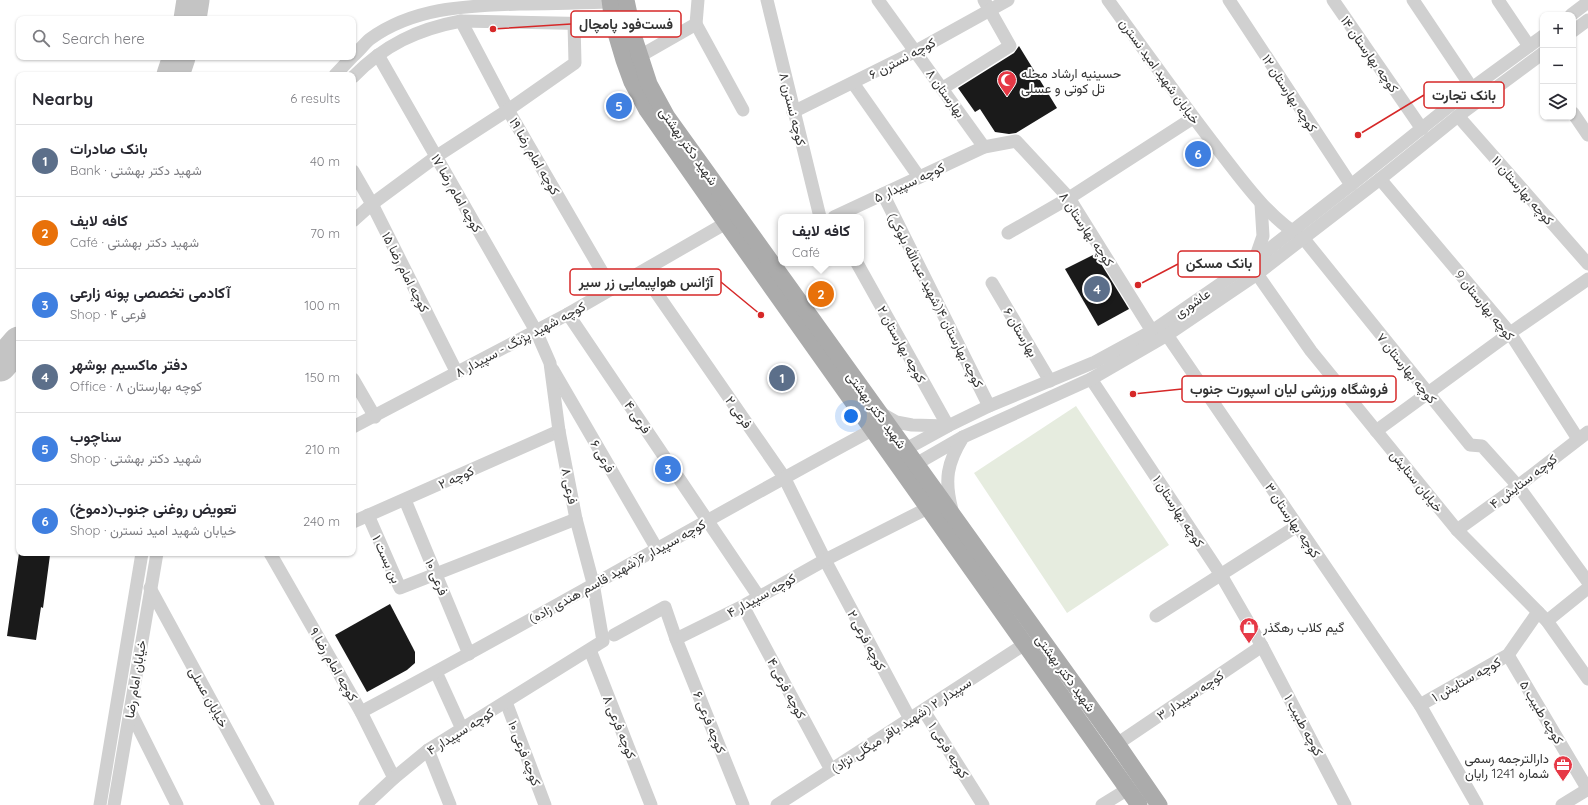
<!DOCTYPE html>
<meta charset="utf-8">
<style>
:root{--surface:#fff;--page:#f2f2f3;--text:#2b2b33;--muted:#7c7c81;--line:#e1e1e2;--accent:#e63946}
body{margin:0;font-family:Quicksand,Vazirmatn,sans-serif;background:var(--page);color:var(--text)}
.controls{position:absolute;right:12px;top:12px;display:grid;overflow:hidden;border-radius:8px;box-shadow:0 1px 3px #0004}
.controls button{width:36px;height:36px;display:grid;place-items:center;padding:0;border:0;border-bottom:1px solid var(--line);background:var(--surface);color:var(--text);font:20px sans-serif}
.you{position:absolute;left:851px;top:416px;width:14px;height:14px;margin:-10px;border:3px solid #fff;border-radius:50%;background:#1a73e8;box-shadow:0 0 0 6px #1a73e833}
.badge{display:grid;place-items:center;width:26px;height:26px;border-radius:50%;background:var(--accent);color:#fff;font-size:13px;font-weight:700}
.pin{position:absolute;translate:-50% -50%;border:2px solid #fff;box-shadow:0 1px 4px #0006}
.popup{position:absolute;left:778px;top:214px;width:86px;height:52px;box-sizing:border-box;display:grid;place-content:center;border-radius:8px;background:var(--surface);filter:drop-shadow(0 1px 3px #0005);font-size:13px;white-space:nowrap;color:var(--muted)}
.popup b{font-size:15px;color:var(--text)}
.popup::after{content:'';position:absolute;left:50%;top:100%;margin-left:-8px;border:8px solid transparent;border-top-color:var(--surface)}
.list{margin:0;padding:0;list-style:none}
h2{display:flex;justify-content:space-between;align-items:center;height:52px;margin:0;padding:0 16px;font-size:17px}
h2 small{font-size:13px;font-weight:400;color:var(--muted)}
.list li{display:grid;grid-template-columns:26px 1fr auto;gap:12px;align-items:center;box-sizing:border-box;height:72px;padding:0 16px;border-top:1px solid var(--line)}
.list b{display:block;font-size:15px;white-space:nowrap}
.list p{margin:0;font-size:13px;white-space:nowrap;color:var(--muted)}
.list em{font-size:13px;font-style:normal;color:var(--muted)}
.icon{flex:none;width:22px;height:22px;fill:none;stroke:currentColor;stroke-width:2;stroke-linecap:round;stroke-linejoin:round}
.map{position:relative;flex:none;width:1588px;height:805px;overflow:hidden}
.search{position:absolute;background:var(--surface);box-shadow:0 1px 3px #0004;left:16px;top:16px;width:340px;height:44px;display:flex;align-items:center;gap:10px;box-sizing:border-box;padding:0 14px;border-radius:8px;color:var(--muted);font-size:15px}
.panel{position:absolute;background:var(--surface);box-shadow:0 1px 3px #0004;left:16px;top:72px;width:340px;height:484px;border-radius:8px}
.map>svg:first-child{display:block}
.pitch{fill:#e6ecdf}
.lines{fill:none;stroke-linecap:round;stroke-linejoin:round}
.taxiway{stroke:#c4c4c4;stroke-width:33}
.building{fill:#1a1a1a}
.minor{stroke:#d0d0d0;stroke-width:13}
.major{stroke:#ababab;stroke-width:17}
.labels{text-anchor:middle;dominant-baseline:central;stroke-width:4;stroke-linejoin:round;paint-order:stroke}
.street-label{font-size:13px;fill:#333;stroke:#fff}
.poi-label{font-size:13px;fill:#333;stroke:#fff;text-anchor:start}
.leader{fill:none;stroke:#d62828;stroke-width:1.5}
.callout-dot{fill:#d62828;stroke:#fff;stroke-width:1.5}
.callout{fill:#fff;stroke:#d62828;stroke-width:1.5}
.callout-label{font-size:14px;text-anchor:middle;font-weight:bold;fill:#333}
</style>
<div class="map">
<svg width="1588" height="805" viewBox="0 0 1588 805">
<rect width="100%" height="100%" fill="#fff"/>
<polygon class="pitch" points="1076,406 1169,545 1067,613 974,473"/>
<g class="lines">
<g class="taxiway">
<polyline points="190,19 193,0"/>
<polyline points="173,75 179,57"/>
<polyline points="0,365 19,343"/>
</g>
</g>
<g class="building">
<polygon points="1019,46 1057,108 1016,133 1009,134 995,132 980,109 975,112 958,88 1014,53"/>
<polygon points="1095,254 1129,309 1098,326 1065,269"/>
<polygon points="19,553 50,555 43,608 41,607 36,640 7,636"/>
<polygon points="390,604 413,648 415,652 415,663 407,670 367,692 335,635"/>
</g>
<g class="lines">
<g class="minor">
<polyline points="767,0 820,217"/>
<polyline points="878,0 984,147"/>
<path d="M1108,0C1145,51 1181,102 1220,152C1245,184 1268,217 1304,239L1470,445L1482,446L1518,486L1588,582"/>
<polyline points="1229,0 1351,185"/>
<polyline points="1333,0 1422,129"/>
<polyline points="1413,0 1472,88"/>
<polyline points="1498,0 1529,46"/>
<polyline points="1571,15 1588,2"/>
<polyline points="461,21 508,110 612,289"/>
<polyline points="696,24 743,110"/>
<polyline points="1573,31 1588,20"/>
<path d="M353,56C359,51 364,44 370,39C414,7 467,6 519,4C550,4 580,3 611,2L619,6"/>
<polyline points="640,56 696,24 698,0"/>
<polyline points="335,75 352,57"/>
<path d="M353,77C384,45 418,29 461,21L603,24L613,23L620,17"/>
<polyline points="853,83 919,177"/>
<polyline points="943,88 1010,46 984,0"/>
<polyline points="793,112 916,51 1008,0"/>
<polyline points="1573,113 1588,135"/>
<polyline points="1458,116 1588,264"/>
<polyline points="353,171 372,204 457,373"/>
<polyline points="1380,179 1510,333 1578,439"/>
<polyline points="883,194 989,406"/>
<polyline points="834,217 984,147 1016,141 1069,198 1152,331"/>
<polyline points="353,221 372,204 437,156 508,110 575,63 574,23"/>
<polyline points="1008,233 1069,198 1193,118"/>
<polyline points="1255,259 1263,236 1261,204"/>
<polyline points="857,263 948,426 906,449 902,457"/>
<polyline points="642,272 784,477 825,560 910,719"/>
<polyline points="1257,274 1311,351 1457,530 1547,621 1588,679"/>
<polyline points="992,283 1050,381"/>
<polyline points="568,314 759,597"/>
<polyline points="1167,335 1420,705 1477,805"/>
<polyline points="553,370 657,549"/>
<polyline points="353,379 375,417"/>
<polyline points="1091,379 1221,575 1262,646 1345,805"/>
<polyline points="882,414 896,422 912,425 948,426 989,406 1095,362 1152,331 1255,260 1351,185 1472,88 1543,36"/>
<polyline points="353,427 568,314 726,223"/>
<polyline points="1376,431 1510,333 1588,279"/>
<polyline points="907,464 916,464 963,437"/>
<polyline points="405,500 469,654"/>
<path d="M952,510C944,480 947,463 963,437L1091,379L1167,335L1257,274L1380,179L1458,116L1543,53"/>
<polyline points="368,515 400,588 576,519"/>
<polyline points="353,522 559,431"/>
<polyline points="1457,530 1518,486 1588,432"/>
<polyline points="270,553 361,712 394,778"/>
<polyline points="150,588 268,805"/>
<polyline points="743,606 831,770"/>
<polyline points="1156,616 1297,526"/>
<polyline points="1547,621 1588,588"/>
<polyline points="614,635 665,607 676,639 743,606 825,560 928,508"/>
<polyline points="676,639 743,805"/>
<polyline points="590,650 651,805"/>
<polyline points="1508,655 1588,790"/>
<polyline points="436,672 462,729"/>
<polyline points="506,702 545,805"/>
<polyline points="1420,705 1508,655 1538,612"/>
<polyline points="130,711 177,805"/>
<polyline points="924,711 983,805"/>
<path d="M361,712C533,621 701,522 872,430"/>
<polyline points="1117,744 1262,646"/>
<polyline points="428,750 450,805"/>
<polyline points="100,805 142,553"/>
<polyline points="114,805 157,553"/>
<polyline points="365,805 394,778 428,750 603,641 593,583 576,519 559,431 550,363 536,331 378,55"/>
<polyline points="777,805 1025,644"/>
<polyline points="1102,805 1128,789"/>
<polyline points="1562,805 1588,789"/>
</g>
<g class="major">
<polyline points="610,0 613,23 624,60 632,82 647,110 726,223 1139,805"/>
<polyline points="626,0 634,38 649,84 667,117 1117,744 1159,805"/>
</g>
</g>
<defs>
<symbol id="mosque-pin" viewBox="-11 -11 22 30"><path d="M0 17L-7.5 6A9.5 9.5 0 1 1 7.5 6Z" fill="#e63946" stroke="#fff"/><path d="M3.5-4.9A6 6 0 1 0 3.5 4.9A5 5 0 1 1 3.5-4.9Z" fill="#fff"/></symbol>
<symbol id="shop-pin" viewBox="-11 -11 22 30"><path d="M0 17L-7.5 6A9.5 9.5 0 1 1 7.5 6Z" fill="#e63946" stroke="#fff"/><path d="M-5-2.5h2.3a2.7 3.5 0 0 1 5.4 0H5L5.5 6h-11ZM-1.5-2.5h3a1.5 2.3 0 0 0-3 0Z" fill="#fff"/></symbol>
<symbol id="office-pin" viewBox="-11 -11 22 30"><path d="M0 17L-7.5 6A9.5 9.5 0 1 1 7.5 6Z" fill="#e63946" stroke="#fff"/><path d="M-6-3h4V-5.5h4V-3h4V5H-6ZM-1-4.5V-3h2v-1.5ZM-6 0V1H6V0Z" fill="#fff"/></symbol>
</defs>
<g fill-rule="evenodd">
<use href="#mosque-pin" x="996" y="69" width="22" height="30"/>
<use href="#shop-pin" x="1238" y="616" width="22" height="30"/>
<use href="#office-pin" x="1552" y="754" width="22" height="30"/>
</g>
<g class="labels">
<g class="street-label">
<text transform="translate(1370 54) rotate(55)">کوچه بهارستان ۱۴</text>
<text transform="translate(902 58) rotate(-28)">کوچه نسترن ۶</text>
<text transform="translate(1160 71) rotate(54)">خیابان شهید امید نسترن</text>
<text transform="translate(946 93) rotate(54)">بهارستان ۸</text>
<text transform="translate(1290 93) rotate(57)">کوچه بهارستان ۱۲</text>
<text transform="translate(793 109) rotate(76)">کوچه نسترن ۸</text>
<text transform="translate(689 146) rotate(55)">شهید دکتر بهشتی</text>
<text transform="translate(535 156) rotate(60)">کوچه امام رضا ۱۹</text>
<text transform="translate(909 182) rotate(-25)">کوچه سپیدار ۵</text>
<text transform="translate(1523 190) rotate(49)">کوچه بهارستان ۱۱</text>
<text transform="translate(457 193) rotate(60)">کوچه امام رضا ۱۷</text>
<text transform="translate(1087 229) rotate(56)">کوچه بهارستان ۸</text>
<text transform="translate(406 272) rotate(63)">کوچه امام رضا ۱۵</text>
<text transform="translate(936 300) rotate(63)">کوچه بهارستان ۴(شهید عبدالله بلوکی)</text>
<text transform="translate(1192 303) rotate(-35)">عاشوری</text>
<text transform="translate(1485 305) rotate(51)">کوچه بهارستان 9</text>
<text transform="translate(1021 332) rotate(60)">بهارستان ۶</text>
<text transform="translate(520 339) rotate(-28)">کوچه شهید پژنگ - سپیدار ۸</text>
<text transform="translate(902 344) rotate(61)">کوچه بهارستان ۲</text>
<text transform="translate(1407 368) rotate(51)">کوچه بهارستان ۷</text>
<text transform="translate(877 410) rotate(54)">شهید دکتر بهشتی</text>
<text transform="translate(739 412) rotate(55)">فرعی ۲</text>
<text transform="translate(638 417) rotate(56)">فرعی ۴</text>
<text transform="translate(603 456) rotate(60)">فرعی ۶</text>
<text transform="translate(456 477) rotate(-24)">کوچه ۲</text>
<text transform="translate(1417 481) rotate(51)">خیابان ستایش</text>
<text transform="translate(1523 481) rotate(-37)">کوچه ستایش ۴</text>
<text transform="translate(570 486) rotate(79)">فرعی ۸</text>
<text transform="translate(1179 511) rotate(57)">کوچه بهارستان ۱</text>
<text transform="translate(1293 520) rotate(56)">کوچه بهارستان ۳</text>
<text transform="translate(387 559) rotate(66)">بن بست ۱</text>
<text transform="translate(617 571) rotate(-29)">کوچه سپیدار ۶(شهید قاسم هندی زاده)</text>
<text transform="translate(437 577) rotate(67)">فرعی ۱۰</text>
<text transform="translate(761 595) rotate(-29)">کوچه سپیدار ۴</text>
<text transform="translate(867 640) rotate(62)">کوچه فرعی ۲</text>
<text transform="translate(334 664) rotate(60)">کوچه امام رضا ۹</text>
<text transform="translate(1066 673) rotate(54)">شهید دکتر بهشتی</text>
<text transform="translate(135 679) rotate(-81)">خیابان امام رضا</text>
<text transform="translate(1466 679) rotate(-29)">کوچه ستایش ۱</text>
<text transform="translate(787 688) rotate(62)">کوچه فرعی ۴</text>
<text transform="translate(1190 695) rotate(-34)">کوچه سپیدار ۳</text>
<text transform="translate(209 697) rotate(61)">خیابان عسلی</text>
<text transform="translate(1542 712) rotate(59)">کوچه طبیب ۵</text>
<text transform="translate(710 722) rotate(68)">کوچه فرعی ۶</text>
<text transform="translate(901 725) rotate(-33)">سپیدار ۲ (شهید باقر میگلی نژاد)</text>
<text transform="translate(1304 725) rotate(62)">کوچه طبیب ۱</text>
<text transform="translate(620 727) rotate(68)">کوچه فرعی ۸</text>
<text transform="translate(460 731) rotate(-32)">کوچه سپیدار ۴</text>
<text transform="translate(949 750) rotate(58)">کوچه فرعی ۱</text>
<text transform="translate(525 753) rotate(69)">کوچه فرعی ۱۰</text>
</g>
<g class="poi-label">
<text x="1021" y="73">حسینیه ارشاد محله<tspan x="1021" dy="15">تل کوتی و عسلی</tspan></text>
<text x="1263" y="627">گیم کلاب رهگذر</text>
<text x="1549" y="758" text-anchor="end">دارالترجمه رسمی<tspan x="1549" dy="15">شماره 1241 رایان</tspan></text>
</g>
</g>
<path class="leader" d="M493 29L571 24M1358 135L1424 95M1138 285L1178 264M761 315L721 282M1133 394L1182 389"/>
<g class="callout-dot">
<circle cx="493" cy="29" r="4"/>
<circle cx="1358" cy="135" r="4"/>
<circle cx="1138" cy="285" r="4"/>
<circle cx="761" cy="315" r="4"/>
<circle cx="1133" cy="394" r="4"/>
</g>
<g class="callout">
<rect x="571" y="11" width="110" height="26" rx="4"/>
<rect x="1424" y="82" width="80" height="26" rx="4"/>
<rect x="1178" y="251" width="82" height="26" rx="4"/>
<rect x="570" y="269" width="151" height="26" rx="4"/>
<rect x="1182" y="376" width="214" height="26" rx="4"/>
</g>
<g class="callout-label">
<text x="626" y="29">فست‌فود پامچال</text>
<text x="1464" y="100">بانک تجارت</text>
<text x="1219" y="268">بانک مسکن</text>
<text x="646" y="287">آژانس هواپیمایی زر سیر</text>
<text x="1289" y="394">فروشگاه ورزشی لیان اسپورت جنوب</text>
</g>
</svg>
<div class="controls">
<button>+</button>
<button>−</button>
<button><svg class="icon" aria-label="layers" viewBox="0 0 24 24"><path d="M12 4l9 5-9 5-9-5zM3 14l9 5 9-5"/></svg></button>
</div>
<div class="you"></div>
<div class="pin badge" style="left:782px;top:378px;background:#5c6f8a">1</div>
<div class="pin badge" style="left:821px;top:294px;background:#e8710a">2</div>
<div class="popup"><b>کافه لایف</b>Café</div>
<div class="pin badge" style="left:668px;top:469px;background:#3f7fe0">3</div>
<div class="pin badge" style="left:1097px;top:289px;background:#5c6f8a">4</div>
<div class="pin badge" style="left:619px;top:106px;background:#3f7fe0">5</div>
<div class="pin badge" style="left:1198px;top:154px;background:#3f7fe0">6</div>
<div class="search"><svg class="icon" aria-label="search" viewBox="0 0 24 24"><circle cx="10" cy="10" r="6"/><path d="M15 15l6 6"/></svg>Search here</div>
<section class="panel">
<h2>Nearby<small>6 results</small></h2>
<ul class="list">
<li><span class="badge" style="background:#5c6f8a">1</span><div><b>بانک صادرات</b><p>Bank · شهید دکتر بهشتی</p></div><em>40 m</em></li>
<li><span class="badge" style="background:#e8710a">2</span><div><b>کافه لایف</b><p>Café · شهید دکتر بهشتی</p></div><em>70 m</em></li>
<li><span class="badge" style="background:#3f7fe0">3</span><div><b>آکادمی تخصصی پونه زارعی</b><p>Shop · فرعی ۴</p></div><em>100 m</em></li>
<li><span class="badge" style="background:#5c6f8a">4</span><div><b>دفتر ماکسیم بوشهر</b><p>Office · کوچه بهارستان ۸</p></div><em>150 m</em></li>
<li><span class="badge" style="background:#3f7fe0">5</span><div><b>سناچوب</b><p>Shop · شهید دکتر بهشتی</p></div><em>210 m</em></li>
<li><span class="badge" style="background:#3f7fe0">6</span><div><b>تعويض روغنی جنوب(دموخ)</b><p>Shop · خیابان شهید امید نسترن</p></div><em>240 m</em></li>
</ul>
</section>
</div>
